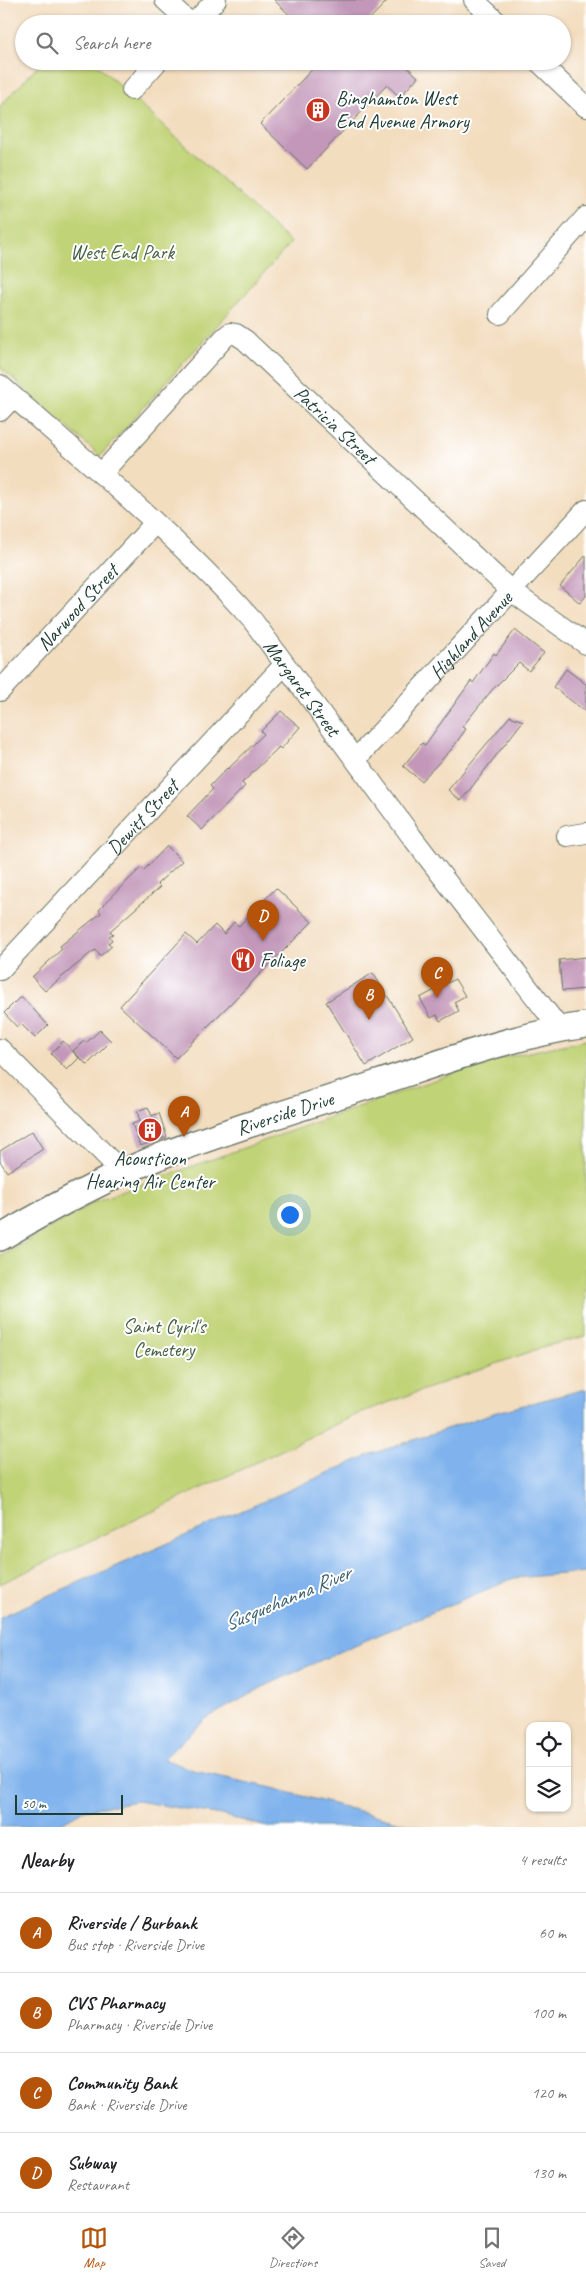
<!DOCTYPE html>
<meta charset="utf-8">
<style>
:root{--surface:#fff;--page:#f6f6f6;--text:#202124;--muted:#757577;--line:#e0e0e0;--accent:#b45309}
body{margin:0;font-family:Caveat,sans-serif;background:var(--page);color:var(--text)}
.controls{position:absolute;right:15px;bottom:15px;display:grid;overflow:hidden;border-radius:10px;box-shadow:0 1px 4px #0004}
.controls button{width:45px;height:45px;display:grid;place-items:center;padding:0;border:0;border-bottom:1px solid var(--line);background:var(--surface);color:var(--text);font:25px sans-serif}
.scale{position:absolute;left:15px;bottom:12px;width:108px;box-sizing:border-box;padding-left:5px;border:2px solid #1f3d34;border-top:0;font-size:14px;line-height:18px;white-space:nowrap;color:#1f3d34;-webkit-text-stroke:4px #fff;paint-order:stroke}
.you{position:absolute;left:289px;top:1214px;width:18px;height:18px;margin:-12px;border:4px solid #fff;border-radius:50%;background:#1a73e8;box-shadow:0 0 0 8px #1a73e833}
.badge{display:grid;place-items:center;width:32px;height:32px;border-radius:50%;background:var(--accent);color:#fff;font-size:16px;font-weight:700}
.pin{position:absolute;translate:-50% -41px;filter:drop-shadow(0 1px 2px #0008)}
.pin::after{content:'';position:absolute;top:26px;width:18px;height:15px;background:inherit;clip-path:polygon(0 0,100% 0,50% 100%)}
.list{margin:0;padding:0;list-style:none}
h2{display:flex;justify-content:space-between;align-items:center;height:65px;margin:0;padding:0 20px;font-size:21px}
h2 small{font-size:16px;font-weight:400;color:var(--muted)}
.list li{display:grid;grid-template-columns:32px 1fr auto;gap:15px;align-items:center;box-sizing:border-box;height:80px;padding:0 20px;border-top:1px solid var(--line)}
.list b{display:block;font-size:19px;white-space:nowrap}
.list p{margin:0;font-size:16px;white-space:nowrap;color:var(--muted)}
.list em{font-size:16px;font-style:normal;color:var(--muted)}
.icon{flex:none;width:28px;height:28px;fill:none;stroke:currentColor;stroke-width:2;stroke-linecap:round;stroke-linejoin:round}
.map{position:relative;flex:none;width:586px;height:1827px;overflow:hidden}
.search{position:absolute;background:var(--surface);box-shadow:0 1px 4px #0004;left:15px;right:15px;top:15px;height:55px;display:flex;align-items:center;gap:12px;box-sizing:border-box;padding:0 18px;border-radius:28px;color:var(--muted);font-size:19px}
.sheet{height:385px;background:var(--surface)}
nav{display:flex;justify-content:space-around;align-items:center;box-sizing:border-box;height:70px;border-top:1px solid var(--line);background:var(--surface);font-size:14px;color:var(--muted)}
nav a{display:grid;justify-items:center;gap:2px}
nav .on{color:var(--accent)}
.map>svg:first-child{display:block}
.green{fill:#c0d376;stroke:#708855}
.water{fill:#80b3ed;stroke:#507890}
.building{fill:#c297b9}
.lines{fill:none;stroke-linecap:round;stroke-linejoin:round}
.minor-casing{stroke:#697565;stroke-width:22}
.major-casing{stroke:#697565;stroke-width:28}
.minor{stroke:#fff;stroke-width:20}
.major{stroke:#fff;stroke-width:25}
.labels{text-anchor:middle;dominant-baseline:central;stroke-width:4;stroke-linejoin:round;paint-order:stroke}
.poi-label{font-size:20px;fill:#1f3d34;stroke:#fff;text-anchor:start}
.park-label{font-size:20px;fill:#476244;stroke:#fff}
.street-label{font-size:20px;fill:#1f3d34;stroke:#fff}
.water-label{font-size:21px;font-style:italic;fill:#3c606c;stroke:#fff}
</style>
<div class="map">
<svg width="586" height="1827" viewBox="0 0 586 1827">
<rect width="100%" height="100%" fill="#fff"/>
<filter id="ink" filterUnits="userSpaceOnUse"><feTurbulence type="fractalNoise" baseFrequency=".02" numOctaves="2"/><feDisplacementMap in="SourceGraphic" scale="10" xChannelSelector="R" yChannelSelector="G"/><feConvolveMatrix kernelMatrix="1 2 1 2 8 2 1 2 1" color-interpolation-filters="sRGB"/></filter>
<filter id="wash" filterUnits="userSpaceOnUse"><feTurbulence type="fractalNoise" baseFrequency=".0096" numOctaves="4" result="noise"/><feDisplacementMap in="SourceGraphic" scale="20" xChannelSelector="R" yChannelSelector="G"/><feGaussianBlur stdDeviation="1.12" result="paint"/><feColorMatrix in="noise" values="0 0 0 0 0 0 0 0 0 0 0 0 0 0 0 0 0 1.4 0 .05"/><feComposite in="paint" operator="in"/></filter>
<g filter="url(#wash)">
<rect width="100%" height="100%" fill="#f3ddbf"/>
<g class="green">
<polygon points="43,61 93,61 291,243 100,456 0,367 0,106"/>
<polygon points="586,1040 586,1336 546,1346 362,1412 0,1584 0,1257 98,1200 487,1061"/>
</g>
<polygon class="water" points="586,1389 586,1572 514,1578 345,1649 263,1687 207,1718 163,1759 199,1772 272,1788 420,1827 267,1827 221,1815 137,1801 84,1810 54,1827 0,1827 0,1617 369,1455 493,1413"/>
<g id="blocks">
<g class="building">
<polygon points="274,0 388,0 365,24 299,24"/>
<polygon points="320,61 401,61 418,77 400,97 387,85 307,169 260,124"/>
<polygon points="586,555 586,596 580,603 560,586"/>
<polygon points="515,630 544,653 529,671 519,663 492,690 462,727 466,729 451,750 421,781 403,766 422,743 425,745 471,681 473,683 494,653 496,655"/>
<polygon points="566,669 586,684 586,712 553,687"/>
<polygon points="281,711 300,727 281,749 279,747 242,783 245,786 202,830 187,816 213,789 210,786 227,768 228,769 264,734 261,731"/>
<polygon points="510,716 523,721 461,801 448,790"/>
<polygon points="167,846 182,861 157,884 160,887 110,931 113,934 109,936 112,940 108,943 112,946 100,956 96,950 92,952 45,991 32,977 62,949 60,946 101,913 99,910 123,885 141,868 144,870"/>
<polygon points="276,888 312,922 176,1058 120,1006 186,934 197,944 215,925 224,934 234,922 239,926"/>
<polygon points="586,957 586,989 562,991 559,960"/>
<polygon points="373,973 413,1037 366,1066 326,1002"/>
<polygon points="455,979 465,996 454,1002 459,1011 440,1021 437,1015 431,1018 420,998"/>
<polygon points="21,996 48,1025 35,1038 21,1024 17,1027 4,1013"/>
<polygon points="100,1030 111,1041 87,1065 73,1051 84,1041 86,1043"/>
<polygon points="63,1041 79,1058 67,1070 51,1054"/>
<polygon points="148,1107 152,1116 159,1113 167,1137 140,1146 132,1124 140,1121 137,1111"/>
<polygon points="32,1131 43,1149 7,1172 0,1161 0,1151"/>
</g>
</g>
</g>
<g filter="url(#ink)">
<use href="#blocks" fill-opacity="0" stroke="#697565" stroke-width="1"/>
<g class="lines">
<defs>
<g id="minor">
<polyline points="165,0 191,24"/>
<polyline points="474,0 499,24"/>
<polyline points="193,24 216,0"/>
<polyline points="538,61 586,107"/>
<polyline points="132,90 158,61"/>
<polyline points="500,314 586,217"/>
<path id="s1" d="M0,385C86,461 176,535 253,621L412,837L560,1029"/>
<polyline points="0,411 13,397"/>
<path id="s2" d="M101,474L224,338L230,333L236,334L245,340L511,591L586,644"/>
<path id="s3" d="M0,691L155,523"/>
<path id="s4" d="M356,759L586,510"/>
<polyline points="567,836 586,833"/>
<path id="s5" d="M0,970L284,665"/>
<polyline points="0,1049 123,1173"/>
</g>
<g id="major">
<path id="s6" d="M0,1238C59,1203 122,1169 187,1146C250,1123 314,1104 378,1083C446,1061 515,1035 586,1025"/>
</g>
</defs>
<use href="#minor" class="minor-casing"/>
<use href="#major" class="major-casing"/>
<use href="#minor" class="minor"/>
<use href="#major" class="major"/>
</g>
</g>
<defs>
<symbol id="building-disc" viewBox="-11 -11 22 22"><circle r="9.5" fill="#c8321e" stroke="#fff"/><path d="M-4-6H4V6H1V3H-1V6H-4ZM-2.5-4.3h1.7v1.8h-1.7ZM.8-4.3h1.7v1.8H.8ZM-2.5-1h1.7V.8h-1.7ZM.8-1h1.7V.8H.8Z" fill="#fff"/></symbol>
<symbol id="restaurant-disc" viewBox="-11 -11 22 22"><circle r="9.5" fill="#c8321e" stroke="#fff"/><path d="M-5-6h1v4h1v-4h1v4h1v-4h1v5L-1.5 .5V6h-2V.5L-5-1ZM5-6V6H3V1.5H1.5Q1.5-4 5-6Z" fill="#fff"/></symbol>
</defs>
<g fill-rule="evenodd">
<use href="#building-disc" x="304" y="96" width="28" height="28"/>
<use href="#restaurant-disc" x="229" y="946" width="28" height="28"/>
<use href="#building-disc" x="136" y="1116" width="28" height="28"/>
</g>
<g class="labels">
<g class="poi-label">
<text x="336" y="98">Binghamton West<tspan x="336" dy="23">End Avenue Armory</tspan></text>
<text x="260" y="960">Foliage</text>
<text x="150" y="1158" text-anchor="middle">Acousticon<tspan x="150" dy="23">Hearing Air Center</tspan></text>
</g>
<g class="park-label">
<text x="122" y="252">West End Park</text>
<text x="164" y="1326">Saint Cyril's<tspan x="164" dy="23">Cemetery</tspan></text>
</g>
<g class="street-label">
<text stroke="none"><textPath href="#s2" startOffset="332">Patricia Street</textPath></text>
<text stroke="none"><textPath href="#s3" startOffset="114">Narwood Street</textPath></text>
<text stroke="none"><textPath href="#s4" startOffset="169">Highland Avenue</textPath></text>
<text stroke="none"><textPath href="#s1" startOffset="429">Margaret Street</textPath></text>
<text stroke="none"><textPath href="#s5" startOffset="209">Dewitt Street</textPath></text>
<text stroke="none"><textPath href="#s6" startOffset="312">Riverside Drive</textPath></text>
</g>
<g class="water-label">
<text transform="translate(287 1598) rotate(-23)">Susquehanna River</text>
</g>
</g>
</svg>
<div class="controls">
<button><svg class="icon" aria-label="locate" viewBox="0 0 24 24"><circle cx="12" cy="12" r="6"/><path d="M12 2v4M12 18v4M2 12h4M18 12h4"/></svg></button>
<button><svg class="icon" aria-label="layers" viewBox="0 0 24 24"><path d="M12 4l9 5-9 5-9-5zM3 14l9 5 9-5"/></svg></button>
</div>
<div class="scale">50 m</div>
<div class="you"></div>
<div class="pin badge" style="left:184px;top:1137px">A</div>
<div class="pin badge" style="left:369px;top:1020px">B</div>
<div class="pin badge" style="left:437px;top:998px">C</div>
<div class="pin badge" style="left:263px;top:941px">D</div>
<div class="search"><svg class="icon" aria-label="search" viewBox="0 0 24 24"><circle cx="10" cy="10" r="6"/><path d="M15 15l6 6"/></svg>Search here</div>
</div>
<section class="sheet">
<h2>Nearby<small>4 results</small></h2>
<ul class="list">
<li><span class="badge">A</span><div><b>Riverside / Burbank</b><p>Bus stop · Riverside Drive</p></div><em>60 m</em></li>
<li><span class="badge">B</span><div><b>CVS Pharmacy</b><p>Pharmacy · Riverside Drive</p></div><em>100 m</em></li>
<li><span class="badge">C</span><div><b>Community Bank</b><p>Bank · Riverside Drive</p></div><em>120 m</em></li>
<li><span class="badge">D</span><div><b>Subway</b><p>Restaurant</p></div><em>130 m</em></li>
</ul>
</section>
<nav>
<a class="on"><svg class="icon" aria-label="map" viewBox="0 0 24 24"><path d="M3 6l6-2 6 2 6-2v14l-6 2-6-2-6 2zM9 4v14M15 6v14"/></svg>Map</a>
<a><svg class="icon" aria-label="directions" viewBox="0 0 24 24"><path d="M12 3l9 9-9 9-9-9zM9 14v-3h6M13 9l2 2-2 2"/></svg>Directions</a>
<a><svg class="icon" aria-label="saved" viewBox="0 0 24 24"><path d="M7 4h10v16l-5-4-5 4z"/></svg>Saved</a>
</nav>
